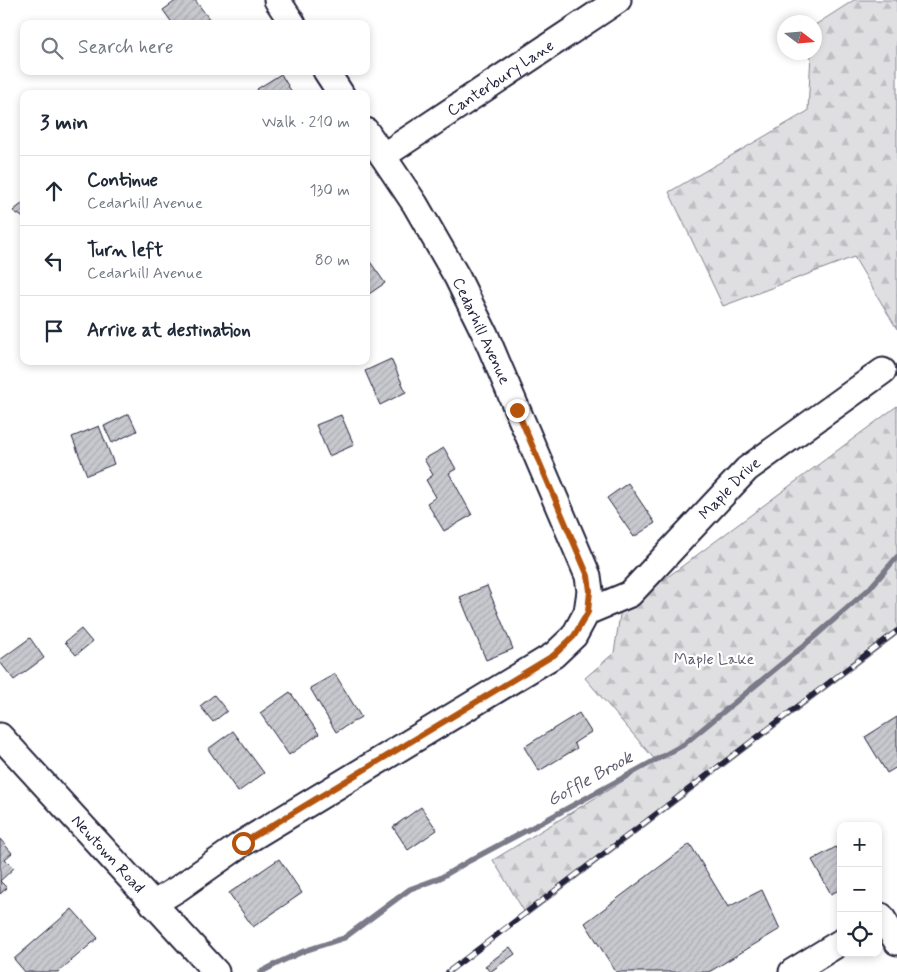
<!DOCTYPE html>
<meta charset="utf-8">
<style>
:root{--surface:#fff;--page:#f6f6f7;--text:#1f2937;--muted:#747a83;--line:#e0e1e3}
body{margin:0;font-family:Mynerve,sans-serif;background:var(--page);color:var(--text)}
.controls{position:absolute;right:15px;bottom:15px;display:grid;overflow:hidden;border-radius:10px;box-shadow:0 2px 8px #0003}
.controls button{width:45px;height:45px;display:grid;place-items:center;padding:0;border:0;border-bottom:1px solid var(--line);background:var(--surface);color:var(--text);font:25px sans-serif}
.compass{position:absolute;left:777px;top:15px;width:45px;height:45px;border-radius:50%;background:var(--surface);box-shadow:0 2px 8px #0003;rotate:106deg}
.stop{position:absolute;width:15px;height:15px;margin:-11px;border:4px solid #b45309;border-radius:50%;background:#fff}
.stop.end{background:#b45309;border-color:#fff;box-shadow:0 1px 5px #0008}
.list{margin:0;padding:0;list-style:none}
h2{display:flex;justify-content:space-between;align-items:center;height:65px;margin:0;padding:0 20px;font-size:21px}
h2 small{font-size:16px;font-weight:400;color:var(--muted)}
.list li{display:grid;grid-template-columns:32px 1fr auto;gap:15px;align-items:center;box-sizing:border-box;height:70px;padding:0 20px;border-top:1px solid var(--line)}
.list b{display:block;font-size:19px;white-space:nowrap}
.list p{margin:0;font-size:16px;white-space:nowrap;color:var(--muted)}
.list em{font-size:16px;font-style:normal;color:var(--muted)}
.icon{flex:none;width:28px;height:28px;fill:none;stroke:currentColor;stroke-width:2;stroke-linecap:round;stroke-linejoin:round}
.map{position:relative;flex:none;width:897px;height:972px;overflow:hidden}
.search{position:absolute;background:var(--surface);box-shadow:0 2px 8px #0003;left:20px;top:20px;width:350px;height:55px;display:flex;align-items:center;gap:12px;box-sizing:border-box;padding:0 18px;border-radius:10px;color:var(--muted);font-size:19px}
.panel{position:absolute;background:var(--surface);box-shadow:0 2px 8px #0003;left:20px;top:90px;width:350px;height:275px;border-radius:10px}
.map>svg:first-child{display:block}
.forest{fill:url(#forest-firs);stroke:#80808e}
.lines{fill:none;stroke-linecap:round;stroke-linejoin:round}
.stream{stroke:#7a7a88;stroke-width:5.5}
.building{fill:url(#building-hatch);stroke:#22223b}
.minor-casing{stroke:#22223b;stroke-width:29}
.minor{stroke:#fff;stroke-width:25}
.rail-casing{stroke:#22223b;stroke-width:5.5}
.rail{stroke:#fff;stroke-width:4;stroke-dasharray:11;stroke-linecap:butt}
.route{stroke:#b45309;stroke-width:6}
.labels{text-anchor:middle;dominant-baseline:central;stroke-width:4.5;stroke-linejoin:round;paint-order:stroke}
.street-label{font-size:16px;fill:#22223b;stroke:#fff}
.park-label{font-size:16px;fill:#5b5b6d;stroke:#fff}
.water-label{font-size:18px;font-style:italic;fill:#5c5c6f;stroke:#fff}
</style>
<div class="map">
<svg width="897" height="972" viewBox="0 0 897 972">
<defs>
<pattern id="forest-firs" width="22" height="20" patternUnits="userSpaceOnUse" patternTransform="scale(1.25)"><rect width="22" height="20" fill="#dfdfe2"/><path d="M5 1l3.5 6h-7zM16 11l3.5 6h-7z" fill="#bfbfc3"/></pattern>
<pattern id="building-hatch" width="6" height="6" patternUnits="userSpaceOnUse" patternTransform="scale(1.25)"><rect width="6" height="6" fill="#c8c8cf"/><path d="M-1 1l2-2M0 6l6-6M5 7l2-2" fill="none" stroke="#acacb3"/></pattern>
</defs>
<rect width="100%" height="100%" fill="#fff"/>
<filter id="ink" filterUnits="userSpaceOnUse"><feTurbulence type="fractalNoise" baseFrequency=".02" numOctaves="2"/><feDisplacementMap in="SourceGraphic" scale="10" xChannelSelector="R" yChannelSelector="G"/><feConvolveMatrix kernelMatrix="1 2 1 2 8 2 1 2 1" color-interpolation-filters="sRGB"/></filter>
<g filter="url(#ink)">
<g class="forest">
<polygon points="854,0 897,0 897,329 854,257 723,306 669,192 808,111 811,53 814,52 815,25"/>
<polygon points="897,406 897,635 527,916 493,860 656,761 585,678 614,653 622,602 638,599"/>
</g>
<g class="lines">
<polyline class="stream" points="261,972 282,961 304,951 344,938 410,889 440,878 469,861 546,820 683,745 813,638 869,589 897,557"/>
</g>
<g class="building">
<polygon points="177,0 195,0 213,24 173,24 163,10"/>
<polygon points="281,74 293,94 260,94 257,89"/>
<polygon points="24,202 24,218 13,211"/>
<polygon points="366,256 385,283 366,296"/>
<polygon points="391,359 406,392 380,405 365,371"/>
<polygon points="129,414 137,431 112,443 104,426"/>
<polygon points="341,415 354,445 329,456 316,425"/>
<polygon points="99,426 114,464 87,475 72,437"/>
<polygon points="444,448 456,469 449,473 472,515 444,531 427,503 436,497 426,480 433,475 424,459"/>
<polygon points="628,483 655,523 634,537 607,498"/>
<polygon points="487,586 513,649 486,660 460,597"/>
<polygon points="81,629 92,642 76,655 65,642"/>
<polygon points="30,638 44,658 14,680 0,662 0,660"/>
<polygon points="335,674 361,717 336,732 310,688"/>
<polygon points="290,692 319,734 289,755 260,713"/>
<polygon points="214,695 227,711 213,722 200,706"/>
<polygon points="579,713 591,732 574,743 577,748 539,771 524,747"/>
<polygon points="897,717 897,767 887,773 865,737"/>
<polygon points="233,731 264,773 238,792 208,749"/>
<polygon points="421,807 437,830 408,850 393,827"/>
<polygon points="0,839 12,853 5,859 14,868 0,881 7,888 0,894"/>
<polygon points="690,844 728,907 762,890 780,929 709,972 616,972 585,923"/>
<polygon points="836,847 841,855 841,889 831,894 812,860"/>
<polygon points="279,859 302,893 253,927 229,893"/>
<polygon points="72,909 98,938 58,972 25,972 14,959"/>
<polygon points="510,947 515,954 490,972 485,966"/>
</g>
<g class="lines">
<defs>
<g id="minor">
<polyline points="277,0 293,24"/>
<polyline points="326,71 341,94"/>
<path id="s1" d="M383,156L618,0"/>
<path id="s2" d="M587,612L630,594L747,469L883,371"/>
<path id="s3" d="M0,736L216,972"/>
<polyline points="153,904 179,888 243,843 554,655 574,636 587,612 590,591 588,576 485,334 457,277 415,204 366,131"/>
<polyline points="881,916 897,942"/>
<polyline points="792,972 841,942"/>
</g>
</defs>
<use href="#minor" class="minor-casing"/>
<use href="#minor" class="minor"/>
<defs>
<polyline id="rail" points="448,972 897,631"/>
</defs>
<use href="#rail" class="rail-casing"/>
<use href="#rail" class="rail"/>
</g>
</g>
<g class="lines" filter="url(#ink)">
<polyline class="route" points="243,843 554,655 574,636 588,612 590,591 588,576 517,410"/>
</g>
<g class="labels">
<g class="street-label">
<text stroke="none"><textPath href="#s1" startOffset="141">Canterbury Lane</textPath></text>
<text transform="translate(481 331) rotate(65)">Cedarhill Avenue</text>
<text stroke="none"><textPath href="#s2" startOffset="192">Maple Drive</textPath></text>
<text stroke="none"><textPath href="#s3" startOffset="160">Newtown Road</textPath></text>
</g>
<g class="park-label">
<text x="714" y="659">Maple Lake</text>
</g>
<g class="water-label">
<text transform="translate(590 779) rotate(-29)">Goffle Brook</text>
</g>
</g>
</svg>
<div class="controls">
<button>+</button>
<button>−</button>
<button><svg class="icon" aria-label="locate" viewBox="0 0 24 24"><circle cx="12" cy="12" r="6"/><path d="M12 2v4M12 18v4M2 12h4M18 12h4"/></svg></button>
</div>
<svg class="compass" viewBox="-18 -18 36 36"><path d="M0-13l5 13h-10z" fill="#e53935"/><path d="M0 13l5-13h-10z" fill="#747a83"/></svg>
<div class="stop" style="left:243px;top:843px"></div>
<div class="stop end" style="left:517px;top:410px"></div>
<div class="search"><svg class="icon" aria-label="search" viewBox="0 0 24 24"><circle cx="10" cy="10" r="6"/><path d="M15 15l6 6"/></svg>Search here</div>
<section class="panel">
<h2>3 min<small>Walk · 210 m</small></h2>
<ul class="list">
<li><svg class="icon" aria-label="ahead" viewBox="0 0 24 24"><path d="M12 20V5M6 11l6-6 6 6"/></svg><div><b>Continue</b><p>Cedarhill Avenue</p></div><em>130 m</em></li>
<li><svg class="icon" aria-label="left" viewBox="0 0 24 24"><path d="M17 20v-9H6M10 6l-5 5 5 5"/></svg><div><b>Turn left</b><p>Cedarhill Avenue</p></div><em>80 m</em></li>
<li><svg class="icon" aria-label="arrive" viewBox="0 0 24 24"><path d="M6 21V4h12l-3 4 3 4H6"/></svg><div><b>Arrive at destination</b></div></li>
</ul>
</section>
</div>
